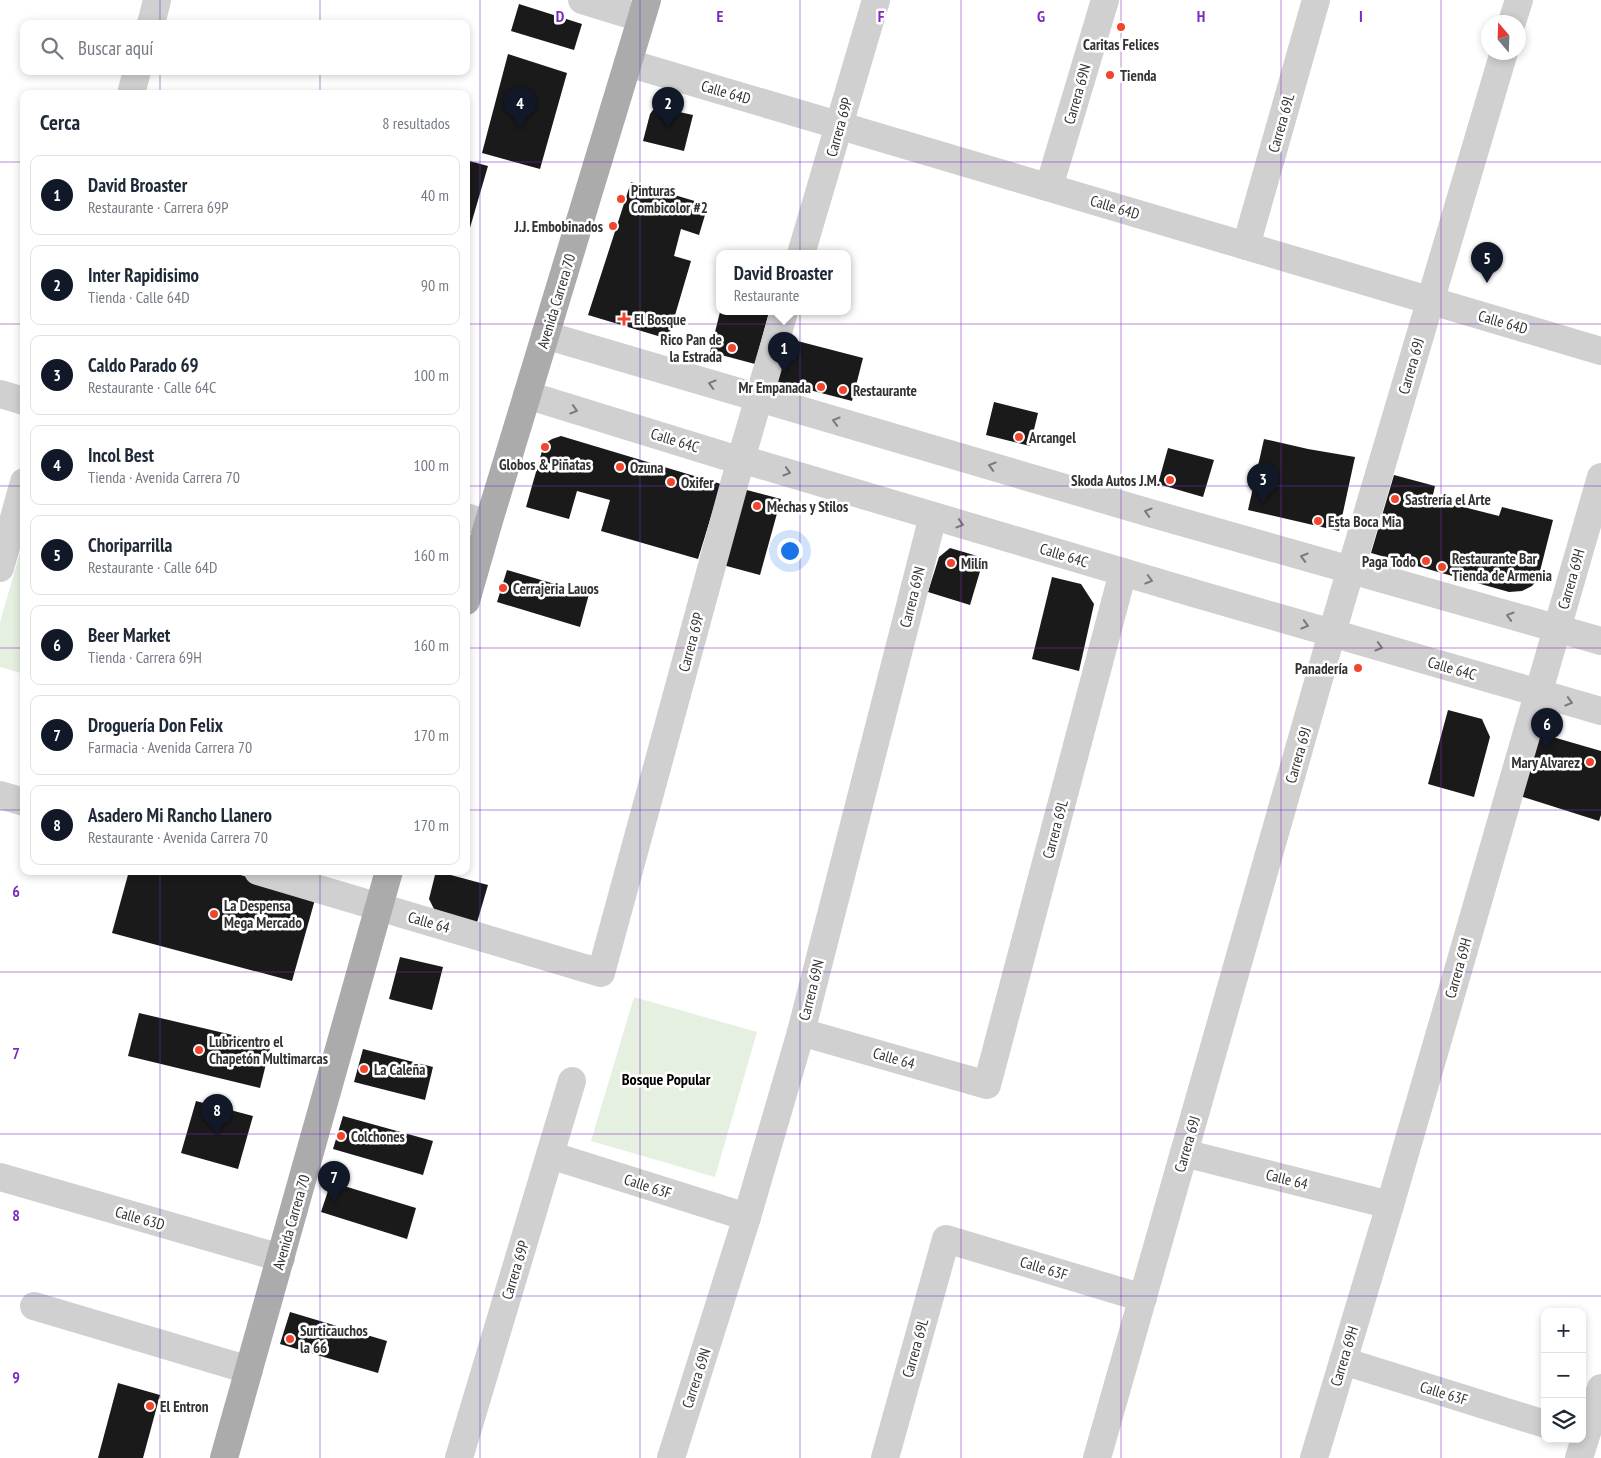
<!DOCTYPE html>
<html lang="es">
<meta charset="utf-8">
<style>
:root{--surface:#fff;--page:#f2f2f3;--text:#1f2937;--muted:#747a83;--line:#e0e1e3;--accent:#111827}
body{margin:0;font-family:"PT Sans Narrow",sans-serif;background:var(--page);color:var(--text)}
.controls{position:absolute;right:15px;bottom:15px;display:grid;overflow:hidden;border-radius:10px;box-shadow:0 2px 8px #0003}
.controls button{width:45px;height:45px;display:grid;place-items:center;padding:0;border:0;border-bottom:1px solid var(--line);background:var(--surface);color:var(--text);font:25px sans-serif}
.compass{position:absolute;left:1481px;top:15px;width:45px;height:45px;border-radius:50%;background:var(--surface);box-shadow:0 2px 8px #0003;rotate:341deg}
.you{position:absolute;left:789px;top:550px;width:18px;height:18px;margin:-12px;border:4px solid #fff;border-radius:50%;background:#1a73e8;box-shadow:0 0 0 8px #1a73e833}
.badge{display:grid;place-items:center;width:32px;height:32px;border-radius:50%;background:var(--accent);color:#fff;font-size:16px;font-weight:700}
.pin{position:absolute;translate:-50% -41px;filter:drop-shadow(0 1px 2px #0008)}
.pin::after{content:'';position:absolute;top:26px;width:18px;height:15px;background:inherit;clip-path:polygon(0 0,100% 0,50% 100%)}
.popup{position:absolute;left:716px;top:250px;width:135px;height:65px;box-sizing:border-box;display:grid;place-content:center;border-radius:10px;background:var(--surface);filter:drop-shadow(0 1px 4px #0005);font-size:16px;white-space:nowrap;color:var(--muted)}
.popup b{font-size:19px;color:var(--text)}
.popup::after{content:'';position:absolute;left:50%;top:100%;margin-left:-10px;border:10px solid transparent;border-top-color:var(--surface)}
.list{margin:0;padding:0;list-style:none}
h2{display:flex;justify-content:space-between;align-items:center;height:65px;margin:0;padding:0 20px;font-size:21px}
h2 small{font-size:16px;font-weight:400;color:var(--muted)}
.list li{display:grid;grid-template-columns:32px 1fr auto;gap:15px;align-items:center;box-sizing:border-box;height:80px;margin:0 10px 10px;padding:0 10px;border:1px solid var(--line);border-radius:10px}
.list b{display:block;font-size:19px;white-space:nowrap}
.list p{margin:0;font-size:16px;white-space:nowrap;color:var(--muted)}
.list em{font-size:16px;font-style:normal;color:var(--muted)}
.icon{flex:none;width:28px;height:28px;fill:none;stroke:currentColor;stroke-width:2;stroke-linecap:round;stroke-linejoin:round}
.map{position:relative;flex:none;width:1601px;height:1458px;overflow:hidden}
.search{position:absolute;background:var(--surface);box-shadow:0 2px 8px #0003;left:20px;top:20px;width:450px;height:55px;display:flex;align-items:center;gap:12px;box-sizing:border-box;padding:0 18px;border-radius:10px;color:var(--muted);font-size:19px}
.panel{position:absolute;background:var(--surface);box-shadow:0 2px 8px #0003;left:20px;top:90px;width:450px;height:785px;border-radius:10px}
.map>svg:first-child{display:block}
.green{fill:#e6f0e1}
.building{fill:#1a1a1a}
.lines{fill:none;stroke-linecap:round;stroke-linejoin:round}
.minor{stroke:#d0d0d0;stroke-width:28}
.major{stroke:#ababab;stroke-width:28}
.oneway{stroke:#7a7a7a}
.grid{fill:none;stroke:#7b2cbf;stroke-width:1;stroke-opacity:0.55}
.poi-dot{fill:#f3452c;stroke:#fff;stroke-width:2}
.labels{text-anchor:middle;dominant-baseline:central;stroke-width:5;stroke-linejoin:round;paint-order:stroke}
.poi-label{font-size:15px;font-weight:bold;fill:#333;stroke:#fff;text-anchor:start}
.street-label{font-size:15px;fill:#333;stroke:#fff}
.neighbourhood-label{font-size:16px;font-weight:bold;fill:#000;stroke:#fff}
.grid-label{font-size:16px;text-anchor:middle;font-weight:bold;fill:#7b2cbf;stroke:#fff;stroke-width:5;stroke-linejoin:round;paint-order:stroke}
</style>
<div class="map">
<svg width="1601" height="1458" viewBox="0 0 1601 1458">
<rect width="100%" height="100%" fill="#fff"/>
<g class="green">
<polygon points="24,539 24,674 0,667 0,622"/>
<polygon points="634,997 757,1032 715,1177 591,1141"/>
</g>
<g class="building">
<polygon points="519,4 582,24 574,50 511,31"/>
<polygon points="508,54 567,73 540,169 482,153"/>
<polygon points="661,108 693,115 684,151 643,141 650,114 653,110"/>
<polygon points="466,160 488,166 467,238 466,237"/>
<polygon points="631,182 708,205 699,235 681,229 674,256 691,261 668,339 588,315"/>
<polygon points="720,312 769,312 755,364 710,352"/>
<polygon points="782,337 863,358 852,401 771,380"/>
<polygon points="994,402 1038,413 1030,446 986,435"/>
<polygon points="561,436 721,484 698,559 601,531 610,500 577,491 569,519 526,507 544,444 552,439"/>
<polygon points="1264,439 1308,449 1355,457 1339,531 1248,510"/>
<polygon points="1168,448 1214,460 1203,497 1158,484"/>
<polygon points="1394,475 1435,486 1432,499 1499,516 1502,507 1553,520 1538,579 1532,586 1522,591 1509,592 1371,553"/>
<polygon points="739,488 781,499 760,575 719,564"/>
<polygon points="950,548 984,558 970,605 928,592 939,557"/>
<polygon points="507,570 589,594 580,627 497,602"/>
<polygon points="1052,577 1081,584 1094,604 1079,671 1032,659"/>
<polygon points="1448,710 1482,719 1490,737 1474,797 1428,784"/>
<polygon points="1539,733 1601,751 1601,815 1599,821 1520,796"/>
<polygon points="129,871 226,871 316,896 292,981 112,933"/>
<polygon points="436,871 488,885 476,926 438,917 429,899"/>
<polygon points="400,957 443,967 432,1010 389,999"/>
<polygon points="139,1013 271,1044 260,1088 128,1056"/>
<polygon points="363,1049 433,1067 425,1100 354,1082"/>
<polygon points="196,1101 253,1116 238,1169 181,1153"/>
<polygon points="343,1116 433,1141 423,1175 333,1149"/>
<polygon points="331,1182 416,1208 407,1239 321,1212"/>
<polygon points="290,1312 387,1341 378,1373 280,1344"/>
<polygon points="118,1383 160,1395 143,1458 98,1458"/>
</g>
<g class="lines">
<g class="minor">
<polyline points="582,0 641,18"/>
<polyline points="1512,22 1519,0"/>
<polyline points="151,24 157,0"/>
<polyline points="628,63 1601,351"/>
<polyline points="131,94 137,71"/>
<polyline points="1049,187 1105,0"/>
<polyline points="1246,246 1316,0"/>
<polyline points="801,254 876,0"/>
<polyline points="545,335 1150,513 1601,641"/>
<polyline points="0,394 24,401"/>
<polyline points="527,395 725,456 741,459 1197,594 1601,711"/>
<polyline points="466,517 488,524"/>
<polyline points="0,568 24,482"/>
<polyline points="0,795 24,802"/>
<polyline points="258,871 601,973 741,459 784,312"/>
<polyline points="801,1032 987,1085 1123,572"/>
<polyline points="1184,1153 1390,1205"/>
<polyline points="550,1155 747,1217"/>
<polyline points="0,1177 281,1258"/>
<polyline points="34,1306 249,1370"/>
<polyline points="1343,1361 1545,1424"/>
<polyline points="459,1458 572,1081"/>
<polyline points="671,1458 747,1217 801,1032 933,516"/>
<polyline points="885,1458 946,1239 1143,1298"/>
<polyline points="1097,1458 1332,633 1504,52"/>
<polyline points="1314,1458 1390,1205 1601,477"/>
<polyline points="1579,1458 1601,1388"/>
</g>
<g class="major">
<polyline points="466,601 488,524 647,0"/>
<polyline points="224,1458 389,871"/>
</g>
</g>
<defs><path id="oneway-chevron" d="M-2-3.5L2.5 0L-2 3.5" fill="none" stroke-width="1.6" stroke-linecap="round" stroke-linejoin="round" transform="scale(1.25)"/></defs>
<g class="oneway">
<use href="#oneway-chevron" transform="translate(712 384) rotate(-164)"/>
<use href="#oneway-chevron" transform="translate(574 410) rotate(17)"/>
<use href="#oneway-chevron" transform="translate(836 421) rotate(-164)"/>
<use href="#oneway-chevron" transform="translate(992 466) rotate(-164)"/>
<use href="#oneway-chevron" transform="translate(787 472) rotate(17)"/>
<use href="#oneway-chevron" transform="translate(1148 512) rotate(-164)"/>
<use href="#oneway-chevron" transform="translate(960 524) rotate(17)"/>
<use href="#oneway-chevron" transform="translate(1304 557) rotate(-164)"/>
<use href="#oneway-chevron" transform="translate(1149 580) rotate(16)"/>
<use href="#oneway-chevron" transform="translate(1510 616) rotate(-164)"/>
<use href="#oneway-chevron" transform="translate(1305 625) rotate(16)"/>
<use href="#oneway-chevron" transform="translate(1379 647) rotate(16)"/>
<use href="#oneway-chevron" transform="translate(1569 702) rotate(16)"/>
</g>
<path class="grid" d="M160,0V24M320,0V24M480,0V1458M640,0V1458M800,0V1458M961,0V1458M1121,0V1458M1281,0V1458M1441,0V1458M160,71V94M320,71V94M0,162H24M466,162H1601M0,324H24M466,324H1601M0,486H24M466,486H1601M0,648H24M466,648H1601M0,810H24M466,810H1601M160,871V1458M320,871V1458M0,972H1601M0,1134H1601M0,1296H1601"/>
<g class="poi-dot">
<circle cx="1121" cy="27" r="5"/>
<circle cx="1110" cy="75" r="5"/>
<circle cx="621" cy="199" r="5"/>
<circle cx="613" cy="226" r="5"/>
<path d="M621.5 311.5h5v5h5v5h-5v5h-5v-5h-5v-5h5z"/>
<circle cx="732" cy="348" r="5"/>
<circle cx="821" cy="387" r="5"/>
<circle cx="843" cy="390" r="5"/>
<circle cx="1019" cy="437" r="5"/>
<circle cx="545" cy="447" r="5"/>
<circle cx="620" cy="467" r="5"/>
<circle cx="1170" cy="480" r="5"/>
<circle cx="671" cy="482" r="5"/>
<circle cx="1395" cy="499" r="5"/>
<circle cx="757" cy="506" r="5"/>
<circle cx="1318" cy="521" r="5"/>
<circle cx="1426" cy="561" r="5"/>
<circle cx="951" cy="563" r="5"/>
<circle cx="1442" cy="567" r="5"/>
<circle cx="503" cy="588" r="5"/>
<circle cx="1358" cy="668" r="5"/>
<circle cx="1590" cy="762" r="5"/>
<circle cx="214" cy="914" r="5"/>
<circle cx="199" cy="1050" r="5"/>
<circle cx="364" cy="1069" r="5"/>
<circle cx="341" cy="1136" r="5"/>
<circle cx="290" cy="1339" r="5"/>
<circle cx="150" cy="1406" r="5"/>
</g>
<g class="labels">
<g class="poi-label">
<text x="1121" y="44" text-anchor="middle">Caritas Felices</text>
<text x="1120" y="75">Tienda</text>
<text x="631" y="190">Pinturas<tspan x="631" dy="17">Combicolor #2</tspan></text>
<text x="603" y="226" text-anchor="end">J.J. Embobinados</text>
<text x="634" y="319">El Bosque</text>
<text x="722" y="339" text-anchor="end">Rico Pan de<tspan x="722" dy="17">la Estrada</tspan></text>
<text x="811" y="387" text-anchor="end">Mr Empanada</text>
<text x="853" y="390">Restaurante</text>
<text x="1029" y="437">Arcangel</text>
<text x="545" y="464" text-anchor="middle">Globos &amp; Piñatas</text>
<text x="630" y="467">Ozuna</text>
<text x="1160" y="480" text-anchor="end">Skoda Autos J.M.</text>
<text x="681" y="482">Oxifer</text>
<text x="1405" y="499">Sastrería el Arte</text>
<text x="767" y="506">Mechas y Stilos</text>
<text x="1328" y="521">Esta Boca Mia</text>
<text x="1452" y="558">Restaurante Bar<tspan x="1452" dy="17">Tienda de Armenia</tspan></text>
<text x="1416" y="561" text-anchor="end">Paga Todo</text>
<text x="961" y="563">Milín</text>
<text x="513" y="588">Cerrajeria Lauos</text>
<text x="1348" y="668" text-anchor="end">Panadería</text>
<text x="1580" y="762" text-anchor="end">Mary Alvarez</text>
<text x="224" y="905">La Despensa<tspan x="224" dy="17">Mega Mercado</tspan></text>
<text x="209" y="1041">Lubricentro el<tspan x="209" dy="17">Chapetón Multimarcas</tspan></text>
<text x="374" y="1069">La Caleña</text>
<text x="351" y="1136">Colchones</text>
<text x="300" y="1330">Surticauchos<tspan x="300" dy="17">la 66</tspan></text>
<text x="160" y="1406">El Entron</text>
</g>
<g class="street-label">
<text transform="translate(726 92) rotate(16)">Calle 64D</text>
<text transform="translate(1077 94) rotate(-74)">Carrera 69N</text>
<text transform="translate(1281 123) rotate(-74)">Carrera 69L</text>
<text transform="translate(839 127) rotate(-74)">Carrera 69P</text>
<text transform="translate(1115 207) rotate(17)">Calle 64D</text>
<text transform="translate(556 301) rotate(-73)">Avenida Carrera 70</text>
<text transform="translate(1503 322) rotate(16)">Calle 64D</text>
<text transform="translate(1411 366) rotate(-74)">Carrera 69J</text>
<text transform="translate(675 440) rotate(17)">Calle 64C</text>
<text transform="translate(1064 555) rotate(17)">Calle 64C</text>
<text transform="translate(1571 579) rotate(-74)">Carrera 69H</text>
<text transform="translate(912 597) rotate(-76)">Carrera 69N</text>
<text transform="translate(691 642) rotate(-75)">Carrera 69P</text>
<text transform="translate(1452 668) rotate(16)">Calle 64C</text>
<text transform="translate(1298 755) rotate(-74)">Carrera 69J</text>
<text transform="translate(1055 829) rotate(-75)">Carrera 69L</text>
<text transform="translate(429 922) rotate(16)">Calle 64</text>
<text transform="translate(1458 968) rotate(-74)">Carrera 69H</text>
<text transform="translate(811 990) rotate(-76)">Carrera 69N</text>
<text transform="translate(894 1058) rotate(16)">Calle 64</text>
<text transform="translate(1187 1144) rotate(-74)">Carrera 69J</text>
<text transform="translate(1287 1179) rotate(14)">Calle 64</text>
<text transform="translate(648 1186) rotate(18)">Calle 63F</text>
<text transform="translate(140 1218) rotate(16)">Calle 63D</text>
<text transform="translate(291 1222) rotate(-74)">Avenida Carrera 70</text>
<text transform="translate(1044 1268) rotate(17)">Calle 63F</text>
<text transform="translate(515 1270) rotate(-73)">Carrera 69P</text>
<text transform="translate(915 1348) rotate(-74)">Carrera 69L</text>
<text transform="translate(1344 1356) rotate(-73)">Carrera 69H</text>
<text transform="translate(696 1378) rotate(-72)">Carrera 69N</text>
<text transform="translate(1444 1393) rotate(17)">Calle 63F</text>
</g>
<g class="neighbourhood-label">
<text x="666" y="1079">Bosque Popular</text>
</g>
</g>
<g class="grid-label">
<text x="560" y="22">D</text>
<text x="720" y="22">E</text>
<text x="881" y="22">F</text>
<text x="1041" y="22">G</text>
<text x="1201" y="22">H</text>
<text x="1361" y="22">I</text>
<text x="16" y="897">6</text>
<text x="16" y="1059">7</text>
<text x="16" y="1221">8</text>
<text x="16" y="1383">9</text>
</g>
</svg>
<div class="controls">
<button>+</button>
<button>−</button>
<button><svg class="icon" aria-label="layers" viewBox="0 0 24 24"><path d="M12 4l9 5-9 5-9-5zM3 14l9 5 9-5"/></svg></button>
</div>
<svg class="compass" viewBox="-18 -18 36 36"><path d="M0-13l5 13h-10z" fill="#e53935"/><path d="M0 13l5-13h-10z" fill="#747a83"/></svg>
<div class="you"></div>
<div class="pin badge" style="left:784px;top:373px">1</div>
<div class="popup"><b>David Broaster</b>Restaurante</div>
<div class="pin badge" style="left:668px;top:128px">2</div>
<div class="pin badge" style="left:1263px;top:504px">3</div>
<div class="pin badge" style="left:520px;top:128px">4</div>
<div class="pin badge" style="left:1487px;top:283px">5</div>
<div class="pin badge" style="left:1547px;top:749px">6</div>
<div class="pin badge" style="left:334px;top:1202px">7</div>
<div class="pin badge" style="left:217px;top:1135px">8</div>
<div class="search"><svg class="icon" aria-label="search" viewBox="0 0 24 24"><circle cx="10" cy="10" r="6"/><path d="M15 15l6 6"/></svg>Buscar aquí</div>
<section class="panel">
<h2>Cerca<small>8 resultados</small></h2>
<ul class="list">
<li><span class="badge">1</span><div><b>David Broaster</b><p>Restaurante · Carrera 69P</p></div><em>40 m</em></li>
<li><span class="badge">2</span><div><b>Inter Rapidisimo</b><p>Tienda · Calle 64D</p></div><em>90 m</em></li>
<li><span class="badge">3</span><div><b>Caldo Parado 69</b><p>Restaurante · Calle 64C</p></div><em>100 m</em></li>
<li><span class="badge">4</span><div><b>Incol Best</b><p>Tienda · Avenida Carrera 70</p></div><em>100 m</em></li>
<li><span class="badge">5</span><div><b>Choriparrilla</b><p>Restaurante · Calle 64D</p></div><em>160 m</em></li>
<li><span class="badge">6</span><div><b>Beer Market</b><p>Tienda · Carrera 69H</p></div><em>160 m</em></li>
<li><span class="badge">7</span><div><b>Droguería Don Felix</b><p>Farmacia · Avenida Carrera 70</p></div><em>170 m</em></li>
<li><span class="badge">8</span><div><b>Asadero Mi Rancho Llanero</b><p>Restaurante · Avenida Carrera 70</p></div><em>170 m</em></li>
</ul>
</section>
</div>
